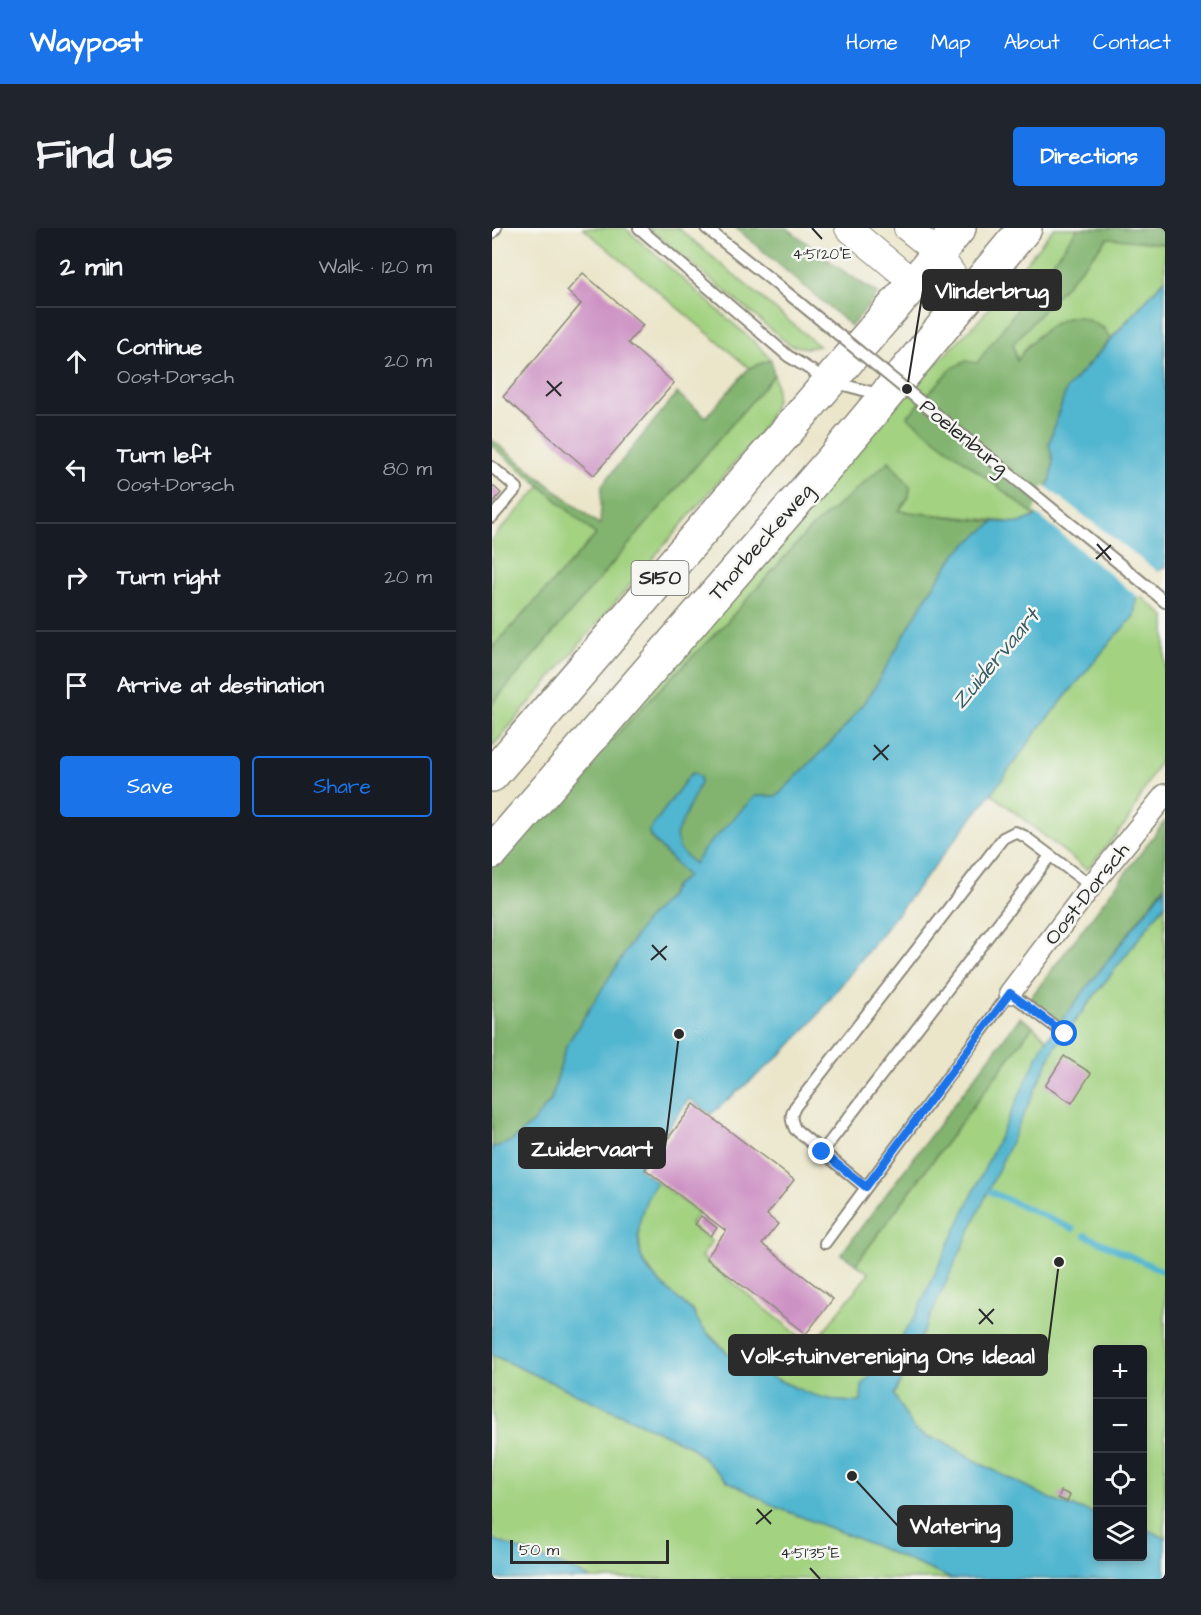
<!DOCTYPE html>
<meta charset="utf-8">
<style>
:root{--surface:#171b24;--page:#20242c;--text:#f1f3f6;--muted:#9ea1a6;--line:#363941;--accent:#1a73e8}
body{margin:0;font-family:"Architects Daughter",sans-serif;background:var(--page);color:var(--text)}
.controls{position:absolute;right:18px;bottom:18px;display:grid;overflow:hidden;border-radius:6px;box-shadow:0 3px 9px #0003}
.controls button{width:54px;height:54px;display:grid;place-items:center;padding:0;border:0;border-bottom:2px solid var(--line);background:var(--surface);color:var(--text);font:30px sans-serif}
.scale{position:absolute;left:18px;bottom:15px;width:159px;box-sizing:border-box;padding-left:6px;border:3px solid #2b2b2b;border-top:0;font-size:16px;line-height:21px;white-space:nowrap;color:#2b2b2b;-webkit-text-stroke:4px #f6f6f2;paint-order:stroke}
.stop{position:absolute;width:18px;height:18px;margin:-14px;border:4px solid #1a73e8;border-radius:50%;background:#fff}
.stop.end{background:#1a73e8;border-color:#fff;box-shadow:0 2px 6px #0008}
.list{margin:0;padding:0;list-style:none}
h2{display:flex;justify-content:space-between;align-items:center;height:78px;margin:0;padding:0 24px;font-size:26px}
h2 small{font-size:20px;font-weight:400;color:var(--muted)}
.list li{display:grid;grid-template-columns:39px 1fr auto;gap:18px;align-items:center;box-sizing:border-box;height:108px;padding:0 24px;border-top:2px solid var(--line)}
.list b{display:block;font-size:22px;white-space:nowrap}
.list p{margin:0;font-size:20px;white-space:nowrap;color:var(--muted)}
.list em{font-size:20px;font-style:normal;color:var(--muted)}
.actions{display:flex;gap:12px;padding:18px 24px}
.actions a{flex:1;padding:14px 0;border:2px solid var(--accent);border-radius:6px;text-align:center;font-size:21px;color:var(--accent)}
.actions .main{background:var(--accent);color:#fff}
.icon{flex:none;width:33px;height:33px;fill:none;stroke:currentColor;stroke-width:2;stroke-linecap:round;stroke-linejoin:round}
.map{position:relative;flex:none;width:673px;height:1351px;overflow:hidden;border-radius:6px}
header{display:flex;align-items:center;gap:36px;box-sizing:border-box;height:84px;padding:0 30px;background:var(--accent);color:#fff}
header strong{font-size:28px}
nav{display:flex;gap:33px;margin-inline-start:auto;font-size:21px}
.intro{display:flex;align-items:center;justify-content:space-between;box-sizing:border-box;height:144px;padding:0 36px}
h1{margin:0;font-size:42px}
.button{padding:15px 27px;border-radius:6px;background:var(--accent);color:#fff;font-size:21px;font-weight:700}
main{display:flex;gap:36px;padding:0 36px}
aside{flex:1;background:var(--surface);border-radius:6px;box-shadow:0 3px 9px #0003}
.map>svg:first-child{display:block}
.green{fill:#a3d281;stroke:#677e56;stroke-width:1.5}
.forest{fill:#82b46f;stroke:#56704d;stroke-width:1.5}
.water{fill:#51b6d0;stroke:#3e707e;stroke-width:1.5}
.pier{fill:#ebe6ca}
.lines{fill:none;stroke-linecap:round;stroke-linejoin:round}
.stream{stroke:#51b6d0;stroke-width:6}
.building{fill:#cd92c4}
.service-casing{stroke:#8b887a;stroke-width:14}
.minor-casing{stroke:#8b887a;stroke-width:24}
.tertiary-casing{stroke:#8b887a;stroke-width:28}
.primary-casing{stroke:#8b887a;stroke-width:36}
.service{stroke:#fff;stroke-width:10}
.minor{stroke:#fff;stroke-width:21}
.tertiary{stroke:#fff;stroke-width:26}
.primary{stroke:#fff;stroke-width:33}
.service-bridge-casing{stroke:#8b887a;stroke-width:14;stroke-linecap:butt}
.service-bridge{stroke:#fff;stroke-width:10}
.route{stroke:#1a73e8;stroke-width:8}
.ticks{fill:none;stroke:#2b2b2b;stroke-width:2}
.labels{text-anchor:middle;dominant-baseline:central;stroke-width:5;stroke-linejoin:round;paint-order:stroke}
.shield{fill:#f6f6f2;stroke:#686867;stroke-width:1.5}
.shield-label{font-size:20px;font-weight:bold;fill:#2b2b2b}
.street-label{font-size:21px;fill:#2b2b2b;stroke:#f6f6f2}
.water-label{font-size:22px;font-style:italic;fill:#385c65;stroke:#f6f6f2}
.ticks-label{font-size:15px;text-anchor:middle;fill:#2b2b2b;stroke:#f6f6f2;stroke-width:5;stroke-linejoin:round;paint-order:stroke}
.leader{fill:none;stroke:#2b2b2b;stroke-width:2}
.callout-dot{fill:#2b2b2b;stroke:#f6f6f2;stroke-width:2}
.callout{fill:#2b2b2b;stroke:#2b2b2b;stroke-width:2}
.callout-label{font-size:22px;text-anchor:middle;font-weight:bold;fill:#fff}
</style>
<header>
<strong>Waypost</strong>
<nav><a>Home</a><a>Map</a><a>About</a><a>Contact</a></nav>
</header>
<div class="intro"><h1>Find us</h1><a class="button">Directions</a></div>
<main>
<aside>
<h2>2 min<small>Walk · 120 m</small></h2>
<ul class="list">
<li><svg class="icon" aria-label="ahead" viewBox="0 0 24 24"><path d="M12 20V5M6 11l6-6 6 6"/></svg><div><b>Continue</b><p>Oost-Dorsch</p></div><em>20 m</em></li>
<li><svg class="icon" aria-label="left" viewBox="0 0 24 24"><path d="M17 20v-9H6M10 6l-5 5 5 5"/></svg><div><b>Turn left</b><p>Oost-Dorsch</p></div><em>80 m</em></li>
<li><svg class="icon" aria-label="right" viewBox="0 0 24 24"><path d="M7 20v-9h11M14 6l5 5-5 5"/></svg><div><b>Turn right</b></div><em>20 m</em></li>
<li><svg class="icon" aria-label="arrive" viewBox="0 0 24 24"><path d="M6 21V4h12l-3 4 3 4H6"/></svg><div><b>Arrive at destination</b></div></li>
</ul>
<div class="actions"><a class="main">Save</a><a>Share</a></div>
</aside>
<div class="map">
<svg width="673" height="1351" viewBox="0 0 673 1351">
<rect width="100%" height="100%" fill="#f6f6f2"/>
<filter id="ink" filterUnits="userSpaceOnUse"><feTurbulence type="fractalNoise" baseFrequency=".0167" numOctaves="2"/><feDisplacementMap in="SourceGraphic" scale="12" xChannelSelector="R" yChannelSelector="G"/><feConvolveMatrix kernelMatrix="1 2 1 2 8 2 1 2 1" color-interpolation-filters="sRGB"/></filter>
<filter id="wash" filterUnits="userSpaceOnUse"><feTurbulence type="fractalNoise" baseFrequency=".008" numOctaves="4" result="noise"/><feDisplacementMap in="SourceGraphic" scale="24" xChannelSelector="R" yChannelSelector="G"/><feGaussianBlur stdDeviation="1.35" result="paint"/><feColorMatrix in="noise" values="0 0 0 0 0 0 0 0 0 0 0 0 0 0 0 0 0 1.4 0 .05"/><feComposite in="paint" operator="in"/></filter>
<g filter="url(#wash)">
<rect width="100%" height="100%" fill="#ebe6ca"/>
<g class="green">
<polygon points="91,0 133,0 270,121 279,132 257,140"/>
<polygon points="157,0 186,0 327,118 315,120 298,117"/>
<polygon points="562,0 586,0 485,135 415,188 544,288 528,295 406,283 417,269 418,258 397,233 316,303 232,397 163,466 0,639 397,184 488,91"/>
<path d="M617,9L673,16V51L618,111L612,100C604,97 595,91 586,89C565,85 534,117 525,134L521,116Z"/>
<path d="M282,147C289,174 280,184 267,206L0,519V476Z"/>
<polygon points="49,258 104,307 0,420 0,311"/>
<polygon points="647,367 673,388 673,523 636,592 595,642 499,565 545,503 621,411 642,388 644,371"/>
<polygon points="673,676 673,1310 651,1300 650,1122 606,1122 605,1286 565,1274 489,1236 451,1213 434,1209 422,1202 402,1167 370,1159 369,1174 350,1175 328,1171 242,1131 208,1097 201,1082 184,1071 162,1048 149,1029 146,996 155,966 165,954 207,985 198,996 220,1014 209,1029 320,1118 377,1045 364,1036 541,798 563,819"/>
<polygon points="0,1127 198,1218 234,1252 284,1279 364,1310 460,1351 99,1351 0,1311"/>
</g>
<g class="forest">
<polygon points="244,0 295,0 344,38 386,66 359,98"/>
<path d="M586,0H673V16L616,10L521,116L525,133C535,116 564,87 585,89C595,90 604,96 612,101L618,111L574,162L557,216L561,233L559,251L554,259L544,288L415,189L460,140L474,133L485,135Z"/>
<polygon points="279,132 282,147 0,476 0,420 104,307 49,258 0,218 0,212 108,297 110,257 185,165 214,189 257,140"/>
<polygon points="397,233 418,258 417,269 407,283 502,294 464,325 433,371 380,464 349,504 285,568 263,568 213,620 202,636 187,621 184,607 208,555 200,545 194,552 157,603 158,609 195,648 183,658 174,672 153,693 74,818 59,872 41,894 20,913 7,919 0,919 0,639 163,466 232,397 316,303"/>
<polygon points="673,593 673,657 564,800 533,777"/>
<polygon points="528,789 541,798 364,1036 349,1026"/>
</g>
<g class="water">
<path d="M673,51V340L667,342L644,371L642,388L621,411L545,503L509,553L321,793L290,826L219,886L197,871L147,940L165,954C150,974 142,1002 149,1028C154,1047 184,1068 198,1081C203,1085 204,1091 208,1096C216,1108 230,1120 240,1129C248,1136 260,1139 269,1144C303,1160 330,1175 369,1174L370,1158L420,1094L552,815L673,659V676L563,819L402,1167L422,1202L434,1209L451,1213L489,1236L565,1274L605,1286L606,1328H650L651,1300L673,1310V1351H460L364,1310L284,1279L234,1252L198,1218L0,1127V919L7,918L20,913L41,894L59,873L74,818L153,693L174,672L183,658L195,648L158,608L157,603L194,552L200,545L204,546L208,549V555L184,607L187,621L202,636L213,620L263,568H285L349,504L380,464L433,371L464,325L502,294L528,295L544,288L554,259L559,251L561,233L557,216L574,162Z"/>
<polygon points="0,1311 86,1344 99,1351 0,1351"/>
</g>
<polygon class="pier" points="552,257 667,345 647,370 542,284"/>
<g class="lines">
<g class="stream">
<polyline points="499,964 581,1001"/>
<polyline points="593,1007 673,1044"/>
</g>
</g>
<g id="blocks">
<g class="building">
<polygon points="91,45 151,97 136,115 182,155 102,247 11,169 89,76 75,63"/>
<polygon points="0,257 9,265 0,276"/>
<polygon points="572,828 599,845 580,875 553,858"/>
<polygon points="202,876 302,952 275,987 286,996 270,1016 341,1071 314,1106 214,1030 234,1003 153,941"/>
<polygon points="209,988 225,1000 219,1008 203,996"/>
<polygon points="569,1263 578,1267 575,1274 566,1270"/>
</g>
</g>
</g>
<g filter="url(#ink)">
<use href="#blocks" fill-opacity="0" stroke="#8b887a" stroke-width="1.5"/>
<g class="lines">
<defs>
<g id="service">
<polyline points="147,0 296,128 337,153 390,167"/>
<polyline points="214,0 282,54"/>
<polyline points="0,5 4,0"/>
<polyline points="0,239 25,260 0,289"/>
<polyline points="656,359 673,374"/>
<polyline points="330,924 558,628"/>
<path d="M373,959L303,901C299,892 298,888 303,879L511,610L523,604L532,608L599,658"/>
<polyline points="333,1015 518,765 573,806"/>
</g>
<polyline id="minor" points="518,765 599,658 673,567"/>
<g id="tertiary">
<polyline points="356,0 422,55 477,70"/>
<polyline points="415,0 446,25 477,70"/>
</g>
<g id="primary">
<polyline points="0,547 422,55 467,0"/>
<polyline points="0,624 346,225 533,0"/>
</g>
</defs>
<use href="#service" class="service-casing"/>
<use href="#minor" class="minor-casing"/>
<use href="#tertiary" class="tertiary-casing"/>
<use href="#primary" class="primary-casing"/>
<use href="#service" class="service"/>
<use href="#minor" class="minor"/>
<use href="#tertiary" class="tertiary"/>
<use href="#primary" class="primary"/>
<defs>
<polyline id="service-bridge" points="282,54 656,359"/>
</defs>
<use href="#service-bridge" class="service-bridge-casing"/>
<use href="#service-bridge" class="service-bridge"/>
</g>
</g>
<g class="lines" filter="url(#ink)">
<polyline class="route" points="330,924 374,959 518,765 573,806"/>
</g>
<path class="ticks" d="M320,0L330,11M55,153L69,168M54,168L70,154M605,316L619,332M604,331L619,317M382,517L396,532M381,532L397,517M160,717L174,732M159,732L175,718M487,1081L501,1096M487,1096L502,1081M265,1281L279,1296M264,1296L280,1282M318,1340L328,1351"/>
<g class="labels">
<rect class="shield" x="139.5" y="333" width="57" height="34" rx="4.5"/>
<g class="shield-label">
<text x="168" y="350">S150</text>
</g>
<g class="street-label">
<text transform="translate(472 209) rotate(39)">Poelenburg</text>
<text transform="translate(269 314) rotate(-49)">Thorbeckeweg</text>
<text transform="translate(595 666) rotate(-52)">Oost-Dorsch</text>
</g>
<g class="water-label">
<text transform="translate(504 431) rotate(-50)">Zuidervaart</text>
</g>
</g>
<g class="ticks-label">
<text x="330" y="31">4°51'20"E</text>
<text x="318" y="1330">4°51'35"E</text>
</g>
<path class="leader" d="M415 161L431 62M187 806L173 920M567 1034L555 1127M360 1248L406 1298"/>
<g class="callout-dot">
<circle cx="415" cy="161" r="6"/>
<circle cx="187" cy="806" r="6"/>
<circle cx="567" cy="1034" r="6"/>
<circle cx="360" cy="1248" r="6"/>
</g>
<g class="callout">
<rect x="431" y="42" width="138" height="40" rx="6"/>
<rect x="27" y="900" width="146" height="40" rx="6"/>
<rect x="237" y="1107" width="318" height="40" rx="6"/>
<rect x="406" y="1278" width="114" height="40" rx="6"/>
</g>
<g class="callout-label">
<text x="500" y="70">Vlinderbrug</text>
<text x="100" y="928">Zuidervaart</text>
<text x="396" y="1135">Volkstuinvereniging Ons Ideaal</text>
<text x="463" y="1305">Watering</text>
</g>
</svg>
<div class="controls">
<button>+</button>
<button>−</button>
<button><svg class="icon" aria-label="locate" viewBox="0 0 24 24"><circle cx="12" cy="12" r="6"/><path d="M12 2v4M12 18v4M2 12h4M18 12h4"/></svg></button>
<button><svg class="icon" aria-label="layers" viewBox="0 0 24 24"><path d="M12 4l9 5-9 5-9-5zM3 14l9 5 9-5"/></svg></button>
</div>
<div class="scale">50 m</div>
<div class="stop" style="left:573px;top:806px"></div>
<div class="stop end" style="left:330px;top:924px"></div>
</div>
</main>
